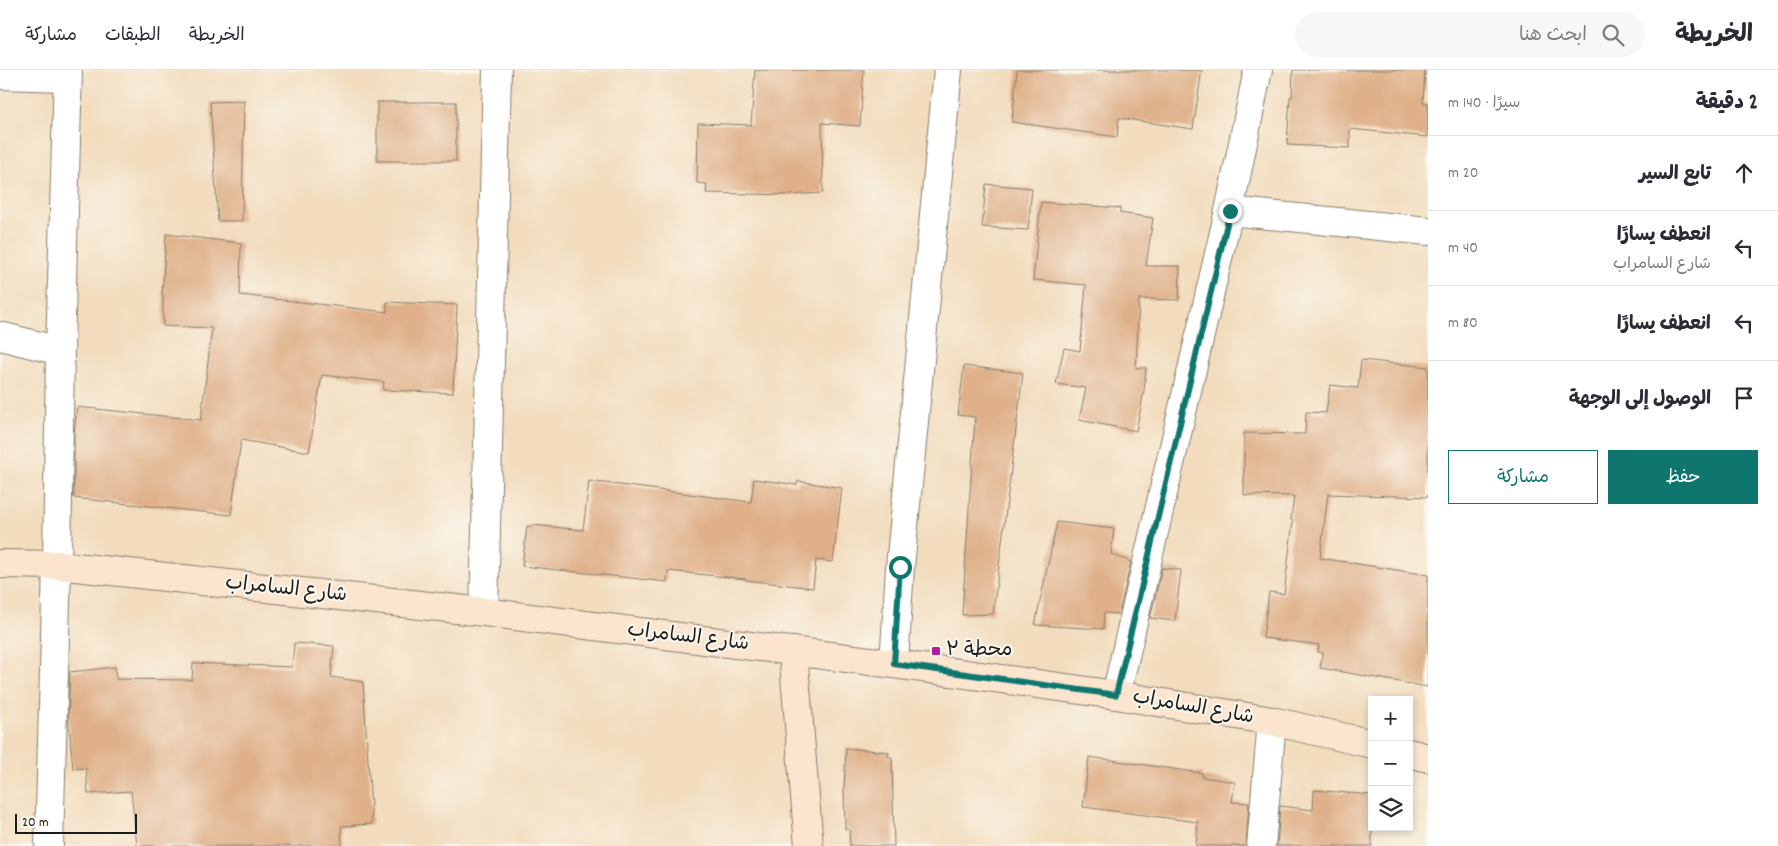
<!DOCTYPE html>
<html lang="ar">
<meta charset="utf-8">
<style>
:root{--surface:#fff;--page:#f7f7f7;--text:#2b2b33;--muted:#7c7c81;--line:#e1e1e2;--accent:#0f766e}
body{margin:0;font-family:Dekko,"Playpen Sans Arabic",sans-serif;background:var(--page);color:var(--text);direction:rtl}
.controls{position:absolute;right:15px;bottom:15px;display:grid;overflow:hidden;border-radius:0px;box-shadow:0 2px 8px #0003}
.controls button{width:45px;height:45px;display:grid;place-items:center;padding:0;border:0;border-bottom:1px solid var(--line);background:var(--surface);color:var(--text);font:25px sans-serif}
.scale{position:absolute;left:15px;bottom:12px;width:122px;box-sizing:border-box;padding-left:5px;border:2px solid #1c1c1c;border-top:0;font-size:14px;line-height:18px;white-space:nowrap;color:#1c1c1c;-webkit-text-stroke:4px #fbf7ec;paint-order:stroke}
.stop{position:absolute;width:15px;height:15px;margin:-11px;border:4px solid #0f766e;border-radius:50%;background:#fff}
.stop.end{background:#0f766e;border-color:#fff;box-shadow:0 1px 5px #0008}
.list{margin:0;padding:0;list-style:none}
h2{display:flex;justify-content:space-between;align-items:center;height:65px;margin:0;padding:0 20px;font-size:21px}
h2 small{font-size:16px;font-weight:400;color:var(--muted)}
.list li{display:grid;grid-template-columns:32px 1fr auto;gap:15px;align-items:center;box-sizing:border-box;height:75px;padding:0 20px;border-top:1px solid var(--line)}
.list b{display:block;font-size:19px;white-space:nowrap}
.list p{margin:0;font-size:16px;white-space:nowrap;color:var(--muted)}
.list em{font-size:16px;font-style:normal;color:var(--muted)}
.actions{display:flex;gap:10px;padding:15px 20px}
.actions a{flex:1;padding:11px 0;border:1px solid var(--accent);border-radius:0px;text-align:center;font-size:18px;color:var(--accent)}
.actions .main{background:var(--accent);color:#fff}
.icon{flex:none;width:28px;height:28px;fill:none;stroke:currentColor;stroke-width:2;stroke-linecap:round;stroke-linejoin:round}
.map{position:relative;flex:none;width:1428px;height:776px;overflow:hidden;direction:ltr}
header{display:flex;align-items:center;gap:30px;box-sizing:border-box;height:70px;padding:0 25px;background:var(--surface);border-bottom:1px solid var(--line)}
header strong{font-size:24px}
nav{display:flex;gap:28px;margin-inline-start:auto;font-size:18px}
.search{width:350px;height:45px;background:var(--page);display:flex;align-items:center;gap:12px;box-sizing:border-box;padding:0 18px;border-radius:28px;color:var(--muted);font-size:19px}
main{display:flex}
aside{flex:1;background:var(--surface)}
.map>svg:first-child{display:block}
.building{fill:#dfb089}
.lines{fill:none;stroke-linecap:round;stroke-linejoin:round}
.street-casing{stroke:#877c6c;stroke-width:30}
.secondary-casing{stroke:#877c6c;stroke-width:30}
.street{stroke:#fff;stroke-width:28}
.secondary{stroke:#fbe5cf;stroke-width:28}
.route{stroke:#0f766e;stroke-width:6}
.poi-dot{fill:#b5179e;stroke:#fbf7ec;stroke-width:2}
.labels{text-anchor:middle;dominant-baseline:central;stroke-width:4;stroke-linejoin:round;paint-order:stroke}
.street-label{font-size:20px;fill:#1c1c1c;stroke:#fbf7ec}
.poi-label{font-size:20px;fill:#1c1c1c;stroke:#fbf7ec;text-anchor:start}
</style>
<header>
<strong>الخريطة</strong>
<div class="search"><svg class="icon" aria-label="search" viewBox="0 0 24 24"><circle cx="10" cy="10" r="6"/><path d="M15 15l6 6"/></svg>ابحث هنا</div>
<nav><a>الخريطة</a><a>الطبقات</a><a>مشاركة</a></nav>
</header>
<main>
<aside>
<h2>2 دقيقة<small>سيرًا · 140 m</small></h2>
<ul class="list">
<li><svg class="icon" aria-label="ahead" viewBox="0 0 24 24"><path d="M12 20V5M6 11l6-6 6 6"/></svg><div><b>تابع السير</b></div><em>20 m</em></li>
<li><svg class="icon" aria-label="left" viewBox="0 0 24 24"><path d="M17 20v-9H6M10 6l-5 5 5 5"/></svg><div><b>انعطف يسارًا</b><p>شارع السامراب</p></div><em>40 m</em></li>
<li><svg class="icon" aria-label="left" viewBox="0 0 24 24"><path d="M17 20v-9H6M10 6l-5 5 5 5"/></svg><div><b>انعطف يسارًا</b></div><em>80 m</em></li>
<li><svg class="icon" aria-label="arrive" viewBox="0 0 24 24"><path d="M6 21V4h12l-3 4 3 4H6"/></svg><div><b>الوصول إلى الوجهة</b></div></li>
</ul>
<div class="actions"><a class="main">حفظ</a><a>مشاركة</a></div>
</aside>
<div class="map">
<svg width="1428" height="776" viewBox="0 0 1428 776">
<rect width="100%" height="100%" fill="#fbf7ec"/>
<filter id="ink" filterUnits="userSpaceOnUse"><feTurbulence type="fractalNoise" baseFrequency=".02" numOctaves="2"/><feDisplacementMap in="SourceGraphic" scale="10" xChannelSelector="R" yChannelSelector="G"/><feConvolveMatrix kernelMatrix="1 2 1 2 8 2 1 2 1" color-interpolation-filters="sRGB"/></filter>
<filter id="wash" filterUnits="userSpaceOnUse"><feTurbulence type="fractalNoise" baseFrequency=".0096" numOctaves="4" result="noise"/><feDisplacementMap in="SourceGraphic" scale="20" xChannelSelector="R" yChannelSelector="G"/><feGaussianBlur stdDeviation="1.12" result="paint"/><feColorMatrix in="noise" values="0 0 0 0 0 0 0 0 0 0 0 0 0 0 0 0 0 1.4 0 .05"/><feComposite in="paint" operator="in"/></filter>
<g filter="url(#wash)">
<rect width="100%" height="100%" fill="#f2dcbd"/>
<g id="blocks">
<g class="building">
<polygon points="755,0 864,0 860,56 822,53 823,123 788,125 706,123 707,114 697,113 698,53 751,55"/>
<polygon points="1017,0 1202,0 1193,59 1119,48 1117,67 1012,52"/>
<polygon points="1293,0 1425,0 1423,33 1428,33 1428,67 1350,59 1350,78 1287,75 1290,27 1292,27"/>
<polygon points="244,31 242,151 218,151 210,32"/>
<rect x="377" y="32" width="79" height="59"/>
<polygon points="986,114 1032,118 1028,160 982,157"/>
<polygon points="1041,132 1120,138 1120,143 1153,148 1146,196 1180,196 1179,230 1139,229 1136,298 1146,298 1144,321 1136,361 1079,350 1086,318 1056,314 1064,278 1080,281 1086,215 1033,210"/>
<polygon points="166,164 241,173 240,225 387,242 387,232 457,235 453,323 383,320 384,312 322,305 309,382 241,370 231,445 74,428 74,365 77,337 201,350 212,258 163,256 163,225 162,225"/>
<polygon points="1361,290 1428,297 1428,427 1328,424 1320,488 1428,505 1428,617 1320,598 1323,583 1318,582 1319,575 1263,568 1269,522 1284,524 1293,451 1291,450 1294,426 1244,425 1244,363 1305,364 1306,342 1326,343 1330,315 1358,318"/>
<polygon points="964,296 1023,303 993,544 962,545 975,347 958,345"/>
<polygon points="754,409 797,415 798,411 842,418 833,492 816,490 813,518 746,510 746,509 668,501 667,512 522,496 527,456 532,457 532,455 583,460 589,411 751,432"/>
<polygon points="1057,452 1114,459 1111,484 1131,492 1119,544 1104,543 1103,559 1035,555"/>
<polygon points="1162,498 1181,500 1175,551 1150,548"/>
<polygon points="294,573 334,576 331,607 363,612 372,754 341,756 342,776 137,776 131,721 88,724 86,698 73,699 68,643 70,602 115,597 116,609 192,610 193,593 292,597"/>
<polygon points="846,678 889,682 888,687 892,687 894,776 850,776 849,759 845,759 844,718"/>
<polygon points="1089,687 1202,703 1202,707 1235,712 1232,732 1249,733 1246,776 1196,776 1198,752 1083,737"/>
<polygon points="1314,720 1372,725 1372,776 1277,776 1280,736 1313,740"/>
</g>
</g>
</g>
<g filter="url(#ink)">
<use href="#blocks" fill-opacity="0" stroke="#877c6c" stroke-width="1"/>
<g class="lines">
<defs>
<g id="street">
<polyline points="0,5 67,7"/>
<polyline points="1229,141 1428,161"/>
<polyline points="0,266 60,281"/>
<polyline points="484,542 497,0"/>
<polyline points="894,594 900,497 948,0"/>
<polyline points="1116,625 1229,141 1258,0"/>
<polyline points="49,776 57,495 60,281 68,0"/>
<polyline points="1261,776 1272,651"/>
</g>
<g id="secondary">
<polyline points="0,494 57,495 484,542 894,594 1116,625 1272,651 1372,674"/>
<polyline points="793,581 809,776"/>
<polyline points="1409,683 1428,688"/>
</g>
</defs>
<use href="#street" class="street-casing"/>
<use href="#secondary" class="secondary-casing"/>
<use href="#street" class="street"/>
<use href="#secondary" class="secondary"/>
</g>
</g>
<g class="lines" filter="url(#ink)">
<polyline class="route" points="900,497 894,594 1116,625 1230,141"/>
</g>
<rect class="poi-dot" x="931" y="576" width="10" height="10" rx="2.5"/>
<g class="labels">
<g class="street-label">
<text transform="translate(286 520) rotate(6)">شارع السامراب</text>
<text transform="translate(688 568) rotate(7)">شارع السامراب</text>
<text transform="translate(1193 638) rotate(10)">شارع السامراب</text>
</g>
<g class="poi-label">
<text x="946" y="581">محطة ٣</text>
</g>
</g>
</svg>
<div class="controls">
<button>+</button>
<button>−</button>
<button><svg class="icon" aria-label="layers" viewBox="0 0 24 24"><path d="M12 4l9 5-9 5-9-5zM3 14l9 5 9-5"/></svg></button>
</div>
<div class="scale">20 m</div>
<div class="stop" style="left:900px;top:497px"></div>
<div class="stop end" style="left:1230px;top:141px"></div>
</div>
</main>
